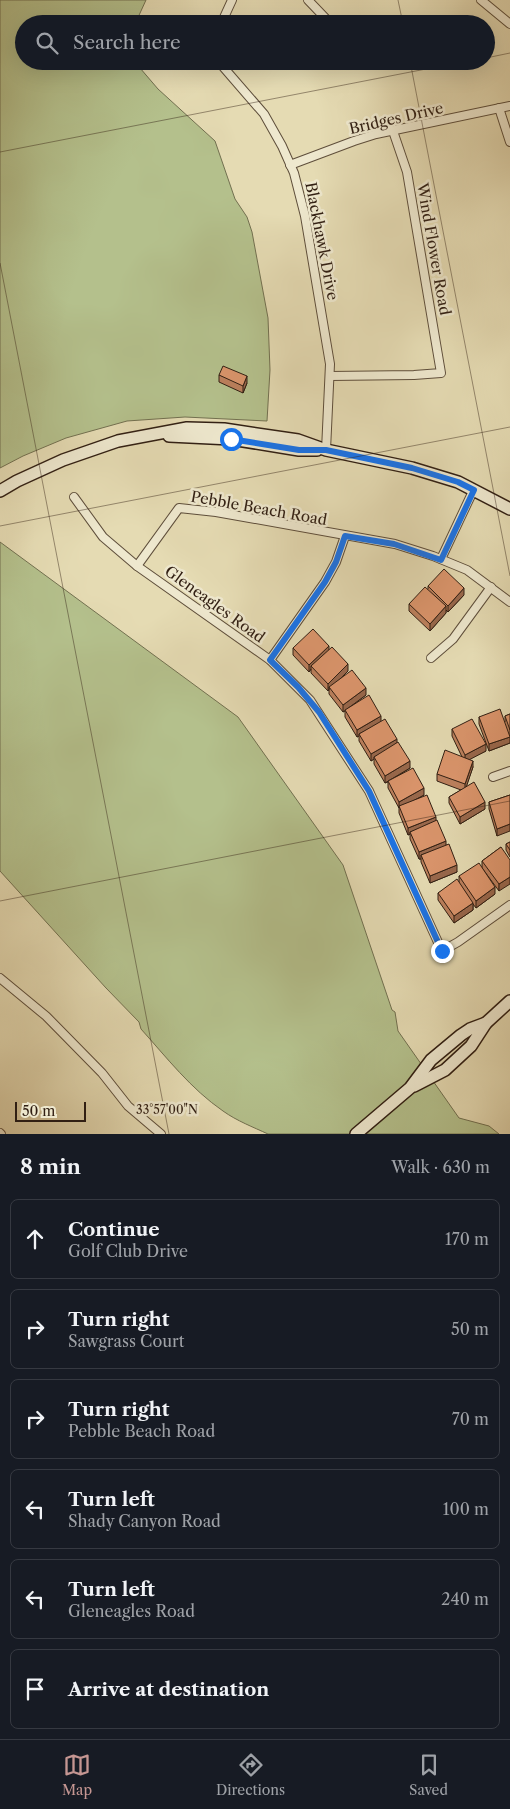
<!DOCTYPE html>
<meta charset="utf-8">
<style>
:root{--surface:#171b24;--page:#20242c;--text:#f1f3f6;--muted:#9ea1a6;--line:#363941;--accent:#c59692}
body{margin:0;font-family:"Libre Caslon Text",serif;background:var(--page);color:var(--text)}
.scale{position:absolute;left:15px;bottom:12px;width:71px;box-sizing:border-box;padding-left:5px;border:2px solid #311f13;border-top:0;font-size:14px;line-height:18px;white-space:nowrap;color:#311f13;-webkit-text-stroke:4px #eee8ce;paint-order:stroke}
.stop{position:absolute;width:15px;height:15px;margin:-11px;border:4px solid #1a73e8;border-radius:50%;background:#fff}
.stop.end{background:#1a73e8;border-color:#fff;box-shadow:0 1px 5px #0008}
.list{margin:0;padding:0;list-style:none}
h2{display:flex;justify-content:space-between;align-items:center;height:65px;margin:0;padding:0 20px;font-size:21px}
h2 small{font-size:16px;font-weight:400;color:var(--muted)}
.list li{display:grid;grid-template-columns:32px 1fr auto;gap:15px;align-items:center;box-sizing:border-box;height:80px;margin:0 10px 10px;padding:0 10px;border:1px solid var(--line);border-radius:8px}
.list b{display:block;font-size:19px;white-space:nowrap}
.list p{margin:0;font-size:16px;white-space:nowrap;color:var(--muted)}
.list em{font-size:16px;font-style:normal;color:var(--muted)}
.icon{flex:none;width:28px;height:28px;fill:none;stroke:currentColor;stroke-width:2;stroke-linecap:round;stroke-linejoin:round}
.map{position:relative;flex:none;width:510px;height:1134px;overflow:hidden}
.search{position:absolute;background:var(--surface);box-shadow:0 5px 20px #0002;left:15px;right:15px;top:15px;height:55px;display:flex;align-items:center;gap:12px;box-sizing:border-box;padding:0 18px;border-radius:28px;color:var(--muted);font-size:19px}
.sheet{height:605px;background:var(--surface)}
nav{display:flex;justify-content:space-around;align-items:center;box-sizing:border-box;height:70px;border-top:1px solid var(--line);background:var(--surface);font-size:14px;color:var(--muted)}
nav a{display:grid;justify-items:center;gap:2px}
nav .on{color:var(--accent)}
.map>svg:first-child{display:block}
.grass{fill:#b4c08c;stroke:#727050}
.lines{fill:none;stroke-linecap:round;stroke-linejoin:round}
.street-casing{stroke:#5e4e3b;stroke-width:10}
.secondary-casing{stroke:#311f13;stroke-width:14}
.street{stroke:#eee8ce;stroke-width:8}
.secondary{stroke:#eee8ce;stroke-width:11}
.wall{fill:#bc805d;stroke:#311f13}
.shaded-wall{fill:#99684c;stroke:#311f13}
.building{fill:#db956c;stroke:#311f13}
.route{stroke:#1a73e8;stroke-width:6}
.ticks{fill:none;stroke:#311f13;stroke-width:1;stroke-opacity:0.45}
.labels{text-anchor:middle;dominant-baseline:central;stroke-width:5;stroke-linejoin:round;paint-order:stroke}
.street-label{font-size:15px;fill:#311f13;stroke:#eee8ce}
.ticks-label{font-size:12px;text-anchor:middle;fill:#311f13;stroke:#eee8ce;stroke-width:5;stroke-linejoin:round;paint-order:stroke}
</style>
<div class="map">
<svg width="510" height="1134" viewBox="0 0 510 1134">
<rect width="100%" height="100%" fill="#e5dbb3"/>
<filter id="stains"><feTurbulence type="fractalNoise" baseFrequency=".004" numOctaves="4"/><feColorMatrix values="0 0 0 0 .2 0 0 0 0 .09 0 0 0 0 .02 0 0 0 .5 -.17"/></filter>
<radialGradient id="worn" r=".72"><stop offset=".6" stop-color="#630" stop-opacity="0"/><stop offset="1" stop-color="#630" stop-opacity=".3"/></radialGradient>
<g class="grass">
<polygon points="0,0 146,0 135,24 24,24 24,61 134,61 158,89 215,141 235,199 247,217 252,232 268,318 270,370 267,421 185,417 127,421 66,438 23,456 0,468"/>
<path d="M0,542L238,717L343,865L392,1010L395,1012L398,1031L459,1118L489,1126L499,1134H268C253,1127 237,1121 223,1111C191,1089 167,1058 141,1029L139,1022L106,988L0,871Z"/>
</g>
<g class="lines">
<defs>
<g id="street">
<polyline points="308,0 331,24"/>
<polyline points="481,0 510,24"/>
<polyline points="221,24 232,0"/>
<polyline points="218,61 264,114 282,146 294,173 305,216 330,364 326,450"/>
<polyline points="499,108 510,142"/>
<polyline points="290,165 354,141 376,134 510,106"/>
<polyline points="330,376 414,375 441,373 407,172 393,131"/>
<polyline points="74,497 103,537 137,566 270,660 310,700 369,791 442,951 458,942 510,905"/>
<polyline points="441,559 474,489"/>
<polyline points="137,566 179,508 216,512 395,544 433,556 467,570 510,602"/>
<polyline points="431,658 453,639 491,587"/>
<polyline points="270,660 325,582 336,562 345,536"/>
<polyline points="493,777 510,771"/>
<polyline points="0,978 46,1016 102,1073 128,1106 161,1134"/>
<polyline points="0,1133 1,1134"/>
</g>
<g id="secondary">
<polyline points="169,436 231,439 299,450 317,450"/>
<polyline points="0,491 17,481 63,460 118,441 187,428 224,429 298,440 326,450 412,468 458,482 510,509"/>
<polyline points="414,1086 445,1070 471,1046 486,1023 510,1001"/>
<polyline points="356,1134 410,1088 431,1060 461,1035 470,1029 486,1023"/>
</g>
</defs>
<use href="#street" class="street-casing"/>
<use href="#secondary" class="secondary-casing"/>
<use href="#street" class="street"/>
<use href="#secondary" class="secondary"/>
</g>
<g class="wall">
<polygon points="219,375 247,383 243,393 219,382"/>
<polygon points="428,586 464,595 448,612 446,610 446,613 430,631 409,611 409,604 428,589"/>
<polygon points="293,648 329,650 348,671 340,679 366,695 350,707 381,721 397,743 410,768 396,777 424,795 415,800 436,820 457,872 430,883 421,862 421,859 419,859 410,839 410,834 408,835 399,813 399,808 388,788 388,782 385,783 374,764 374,759 371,761 359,741 359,736 357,737 345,717 345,711 343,712 329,694 329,689 328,691 311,673 311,669 309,672 293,655"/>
<polygon points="510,714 510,743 489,751 479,724 479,717 505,722 505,716"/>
<polygon points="452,729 486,751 469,759 473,767 466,786 485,809 460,824 449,803 449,797 461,790 437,781 437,774 462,757 452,736"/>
<polygon points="510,795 497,836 489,809 489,802"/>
<polygon points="510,842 510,857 506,850 506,844"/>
<polygon points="501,847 499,891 482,868 482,861"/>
<polygon points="459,876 495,894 476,908 473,904 473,910 454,923 438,900 438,893 459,883"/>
</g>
<g class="shaded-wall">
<polygon points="247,376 247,383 243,393 243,386"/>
<polygon points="464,588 464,595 448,612 448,606"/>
<polygon points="446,606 446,613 430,631 430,624"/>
<polygon points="329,646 329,652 311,666 311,669 309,672 309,665"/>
<polygon points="348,664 348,671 330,689 329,687 329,689 328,691 328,684"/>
<polygon points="366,688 366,695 343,712 343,705"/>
<polygon points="381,716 381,723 359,734 359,736 357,737 357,730"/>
<polygon points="510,737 510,743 489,751 489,744"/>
<polygon points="397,739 397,746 374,757 374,759 371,761 371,754"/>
<polygon points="486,744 486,751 465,762 465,755"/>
<polygon points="410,761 410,768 385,783 385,776"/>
<polygon points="473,761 473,767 465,791 465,784"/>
<polygon points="424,788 424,795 400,808 399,806 399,808 399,802"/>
<polygon points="485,802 485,809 460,824 460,817"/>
<polygon points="436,817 436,824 410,832 410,834 408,835 408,828"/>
<polygon points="510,824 510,831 497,836 497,829"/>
<polygon points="446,841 446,848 421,855 421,859 419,859 419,852"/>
<polygon points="457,865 457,872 430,883 430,876"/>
<polygon points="510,877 510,884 499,891 499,884"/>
<polygon points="495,887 495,894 476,908 476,901"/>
<polygon points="473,903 473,910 454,923 454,916"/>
</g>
<g class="building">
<polygon points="223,366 247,376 243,386 219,375"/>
<polygon points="444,569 464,588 448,606 428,586"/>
<polygon points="425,587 446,606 430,624 409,604"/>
<polygon points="313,629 329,646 309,665 293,648"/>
<polygon points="332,647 348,664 328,684 311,666"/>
<polygon points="352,670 366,688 343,705 329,687"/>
<polygon points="369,695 381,716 357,730 345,710"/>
<polygon points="500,709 510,737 489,744 479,717"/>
<polygon points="510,714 510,730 505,716"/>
<polygon points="385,719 397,739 371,754 359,734"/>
<polygon points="472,719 486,744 465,755 452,729"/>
<polygon points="398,742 410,761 385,776 374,757"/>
<polygon points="445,750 473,761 465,784 437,774"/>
<polygon points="413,768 424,788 399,802 388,781"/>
<polygon points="474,782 485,802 460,817 449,797"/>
<polygon points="427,795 436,817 408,828 399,806"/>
<polygon points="510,795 510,824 497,829 489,802"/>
<polygon points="437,820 446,841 419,852 410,832"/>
<polygon points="510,842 510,850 506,844"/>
<polygon points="449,844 457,865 430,876 421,855"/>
<polygon points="501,847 510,860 510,877 499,884 482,861"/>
<polygon points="479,863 495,887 476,901 459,876"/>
<polygon points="457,879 473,903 454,916 438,893"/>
</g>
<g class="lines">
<polyline class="route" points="231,439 299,450 326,450 412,468 458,482 474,490 441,560 394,544 345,536 336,562 325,582 270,660 298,687 319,712 369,791 442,951"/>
</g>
<path class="ticks" d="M398,0L403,24M486,58L510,53M410,61L510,576M0,152L467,61M0,263L169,1134M0,526L510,427M0,901L510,801"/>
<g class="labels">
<g class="street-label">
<text transform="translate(396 118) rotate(-13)">Bridges Drive</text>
<text transform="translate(322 241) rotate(79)">Blackhawk Drive</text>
<text transform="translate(434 249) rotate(80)">Wind Flower Road</text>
<text transform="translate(259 508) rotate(10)">Pebble Beach Road</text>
<text transform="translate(215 604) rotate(36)">Gleneagles Road</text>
</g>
</g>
<g class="ticks-label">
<text x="167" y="1114">33°57'00"N</text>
</g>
<rect width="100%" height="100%" filter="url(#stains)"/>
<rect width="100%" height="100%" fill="url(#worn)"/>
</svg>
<div class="scale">50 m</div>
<div class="stop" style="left:231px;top:439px"></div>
<div class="stop end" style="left:442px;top:951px"></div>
<div class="search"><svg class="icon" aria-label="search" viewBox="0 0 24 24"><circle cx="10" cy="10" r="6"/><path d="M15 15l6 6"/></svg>Search here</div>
</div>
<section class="sheet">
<h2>8 min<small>Walk · 630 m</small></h2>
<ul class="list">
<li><svg class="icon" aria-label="ahead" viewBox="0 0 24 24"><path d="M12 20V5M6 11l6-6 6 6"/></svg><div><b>Continue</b><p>Golf Club Drive</p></div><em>170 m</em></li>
<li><svg class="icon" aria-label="right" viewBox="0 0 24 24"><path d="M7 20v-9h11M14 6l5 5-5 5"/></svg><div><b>Turn right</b><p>Sawgrass Court</p></div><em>50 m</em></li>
<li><svg class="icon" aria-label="right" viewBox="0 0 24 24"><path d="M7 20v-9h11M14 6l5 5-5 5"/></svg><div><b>Turn right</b><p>Pebble Beach Road</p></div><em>70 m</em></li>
<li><svg class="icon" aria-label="left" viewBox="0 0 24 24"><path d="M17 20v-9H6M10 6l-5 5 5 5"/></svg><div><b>Turn left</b><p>Shady Canyon Road</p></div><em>100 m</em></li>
<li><svg class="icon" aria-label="left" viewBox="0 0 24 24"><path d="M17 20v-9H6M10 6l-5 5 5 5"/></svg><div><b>Turn left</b><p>Gleneagles Road</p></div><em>240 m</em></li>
<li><svg class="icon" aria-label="arrive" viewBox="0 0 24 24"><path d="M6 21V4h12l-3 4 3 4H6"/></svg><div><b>Arrive at destination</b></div></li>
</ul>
</section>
<nav>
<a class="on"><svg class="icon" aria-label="map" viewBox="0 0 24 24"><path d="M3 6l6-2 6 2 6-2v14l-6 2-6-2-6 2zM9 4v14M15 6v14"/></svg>Map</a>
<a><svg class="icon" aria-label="directions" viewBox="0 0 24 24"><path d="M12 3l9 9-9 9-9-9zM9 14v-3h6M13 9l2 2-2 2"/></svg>Directions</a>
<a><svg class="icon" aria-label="saved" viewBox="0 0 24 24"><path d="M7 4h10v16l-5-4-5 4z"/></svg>Saved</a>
</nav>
